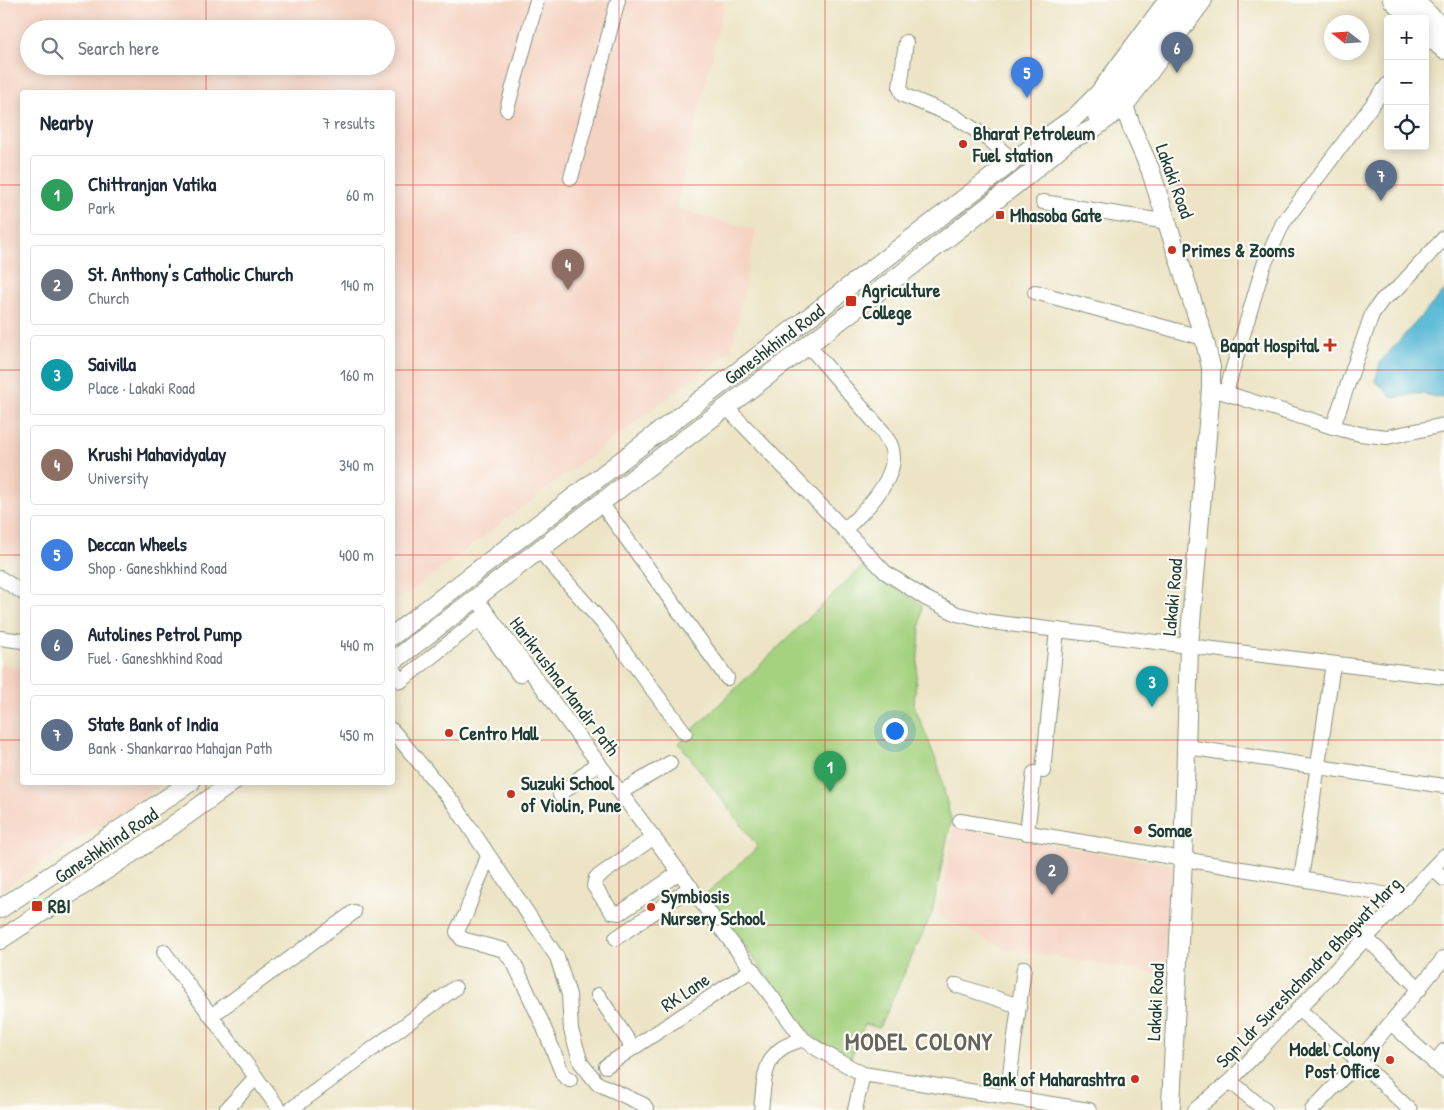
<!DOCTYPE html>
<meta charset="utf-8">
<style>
:root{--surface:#fff;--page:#f6f6f7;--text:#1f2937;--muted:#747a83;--line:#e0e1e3;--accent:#c8321e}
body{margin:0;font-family:"Patrick Hand",sans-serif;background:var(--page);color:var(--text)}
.controls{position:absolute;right:15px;top:15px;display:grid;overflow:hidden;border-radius:5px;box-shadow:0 2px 12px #0003}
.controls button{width:45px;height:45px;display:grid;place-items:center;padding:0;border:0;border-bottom:1px solid var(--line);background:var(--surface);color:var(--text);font:25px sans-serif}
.compass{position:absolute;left:1324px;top:15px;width:45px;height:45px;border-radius:50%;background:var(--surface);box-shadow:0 2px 12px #0003;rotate:287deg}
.you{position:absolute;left:894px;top:730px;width:18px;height:18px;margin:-12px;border:4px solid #fff;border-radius:50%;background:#1a73e8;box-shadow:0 0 0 8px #1a73e833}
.badge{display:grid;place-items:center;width:32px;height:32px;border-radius:50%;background:var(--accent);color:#fff;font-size:16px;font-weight:700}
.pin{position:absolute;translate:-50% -41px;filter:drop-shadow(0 1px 2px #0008)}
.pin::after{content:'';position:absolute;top:26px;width:18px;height:15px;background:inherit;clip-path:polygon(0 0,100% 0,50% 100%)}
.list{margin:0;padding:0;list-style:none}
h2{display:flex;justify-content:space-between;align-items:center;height:65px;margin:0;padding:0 20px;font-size:21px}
h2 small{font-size:16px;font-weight:400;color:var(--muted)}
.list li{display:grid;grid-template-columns:32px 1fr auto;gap:15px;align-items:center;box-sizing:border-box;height:80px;margin:0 10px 10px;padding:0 10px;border:1px solid var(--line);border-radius:5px}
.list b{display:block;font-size:19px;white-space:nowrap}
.list p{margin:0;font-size:16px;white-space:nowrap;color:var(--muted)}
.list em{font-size:16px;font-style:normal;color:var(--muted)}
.icon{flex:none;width:28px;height:28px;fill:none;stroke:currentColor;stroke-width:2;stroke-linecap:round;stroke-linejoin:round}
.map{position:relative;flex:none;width:1444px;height:1110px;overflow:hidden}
.search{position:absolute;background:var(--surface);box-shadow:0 2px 12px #0003;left:20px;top:20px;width:375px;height:55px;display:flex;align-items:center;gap:12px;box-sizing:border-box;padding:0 18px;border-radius:28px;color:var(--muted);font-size:19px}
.panel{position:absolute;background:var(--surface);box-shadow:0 2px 12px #0003;left:20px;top:90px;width:375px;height:695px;border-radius:5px}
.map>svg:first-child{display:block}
.built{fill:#f5d3c2;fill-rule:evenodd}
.green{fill:#a4d27f;stroke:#62885a}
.water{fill:#57b8d6;stroke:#3b7a85}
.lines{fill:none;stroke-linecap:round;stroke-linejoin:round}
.minor-casing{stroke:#86907c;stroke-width:16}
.major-casing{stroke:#86907c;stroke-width:20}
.minor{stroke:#fff;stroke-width:14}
.major{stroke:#fff;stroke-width:18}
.grid{fill:none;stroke:#d62828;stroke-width:1;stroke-opacity:0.55}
.poi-dot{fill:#c8321e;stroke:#fdfcf7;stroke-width:2}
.labels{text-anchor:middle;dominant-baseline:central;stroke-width:4.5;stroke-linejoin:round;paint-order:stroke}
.poi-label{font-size:19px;font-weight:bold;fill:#1f3d34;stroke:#fdfcf7;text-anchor:start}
.street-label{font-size:19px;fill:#1f3d34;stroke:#fdfcf7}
.district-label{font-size:24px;font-weight:bold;letter-spacing:1px;fill:#64645a;stroke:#fdfcf7}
</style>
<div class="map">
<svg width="1444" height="1110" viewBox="0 0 1444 1110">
<rect width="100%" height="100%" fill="#fdfcf7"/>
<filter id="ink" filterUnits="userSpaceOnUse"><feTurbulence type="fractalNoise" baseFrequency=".02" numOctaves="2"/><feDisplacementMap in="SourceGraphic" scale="10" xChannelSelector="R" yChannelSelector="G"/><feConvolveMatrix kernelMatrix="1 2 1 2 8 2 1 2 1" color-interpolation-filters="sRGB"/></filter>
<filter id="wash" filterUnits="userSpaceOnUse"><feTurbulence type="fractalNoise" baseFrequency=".0096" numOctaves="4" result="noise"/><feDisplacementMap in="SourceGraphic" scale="20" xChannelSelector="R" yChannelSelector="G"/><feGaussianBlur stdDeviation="1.12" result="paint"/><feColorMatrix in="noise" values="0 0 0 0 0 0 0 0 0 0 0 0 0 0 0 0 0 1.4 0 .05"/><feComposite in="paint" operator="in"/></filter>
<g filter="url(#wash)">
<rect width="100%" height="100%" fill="#ece4c5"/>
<g class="built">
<path d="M0,0H725L676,209L756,230L732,349L393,605L392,92H22V561L7,552L0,549ZM29,29H386V66H29Z"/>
<polygon points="0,663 22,669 22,782 163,783 0,891"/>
<polygon points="954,828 1173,866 1165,975 1001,947 938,916"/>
</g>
<polygon class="green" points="866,563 879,578 922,605 914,705 938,765 951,820 932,913 879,1028 865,1024 850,1059 824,1045 810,1034 706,894 758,847 679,743"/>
<path class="water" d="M1444,291V398C1435,398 1428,394 1420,394C1409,393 1401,399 1391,397L1382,387L1375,382L1380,362Z"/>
</g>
<g filter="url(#ink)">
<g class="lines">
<defs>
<g id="minor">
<polyline points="906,42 900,88 903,95 954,116 989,139 1013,161"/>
<polyline points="507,109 537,0"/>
<polyline points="571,178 618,0"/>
<polyline points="1043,202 1168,222"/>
<polyline points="1035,292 1204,338"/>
<path d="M808,345L883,432C885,437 889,441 891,446C902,476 864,512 844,530"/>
<polyline points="1219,391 1333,427 1360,434 1387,437 1444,425"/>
<polyline points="1226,392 1263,267 1283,223 1388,84"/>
<polyline points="726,407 885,572 925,598 957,614 991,622 1444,677"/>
<polyline points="1333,427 1372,314 1382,300 1398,288 1444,238"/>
<polyline points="601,503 727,678"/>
<polyline points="539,550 607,628 685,733"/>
<polyline points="0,578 22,592"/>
<polyline points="476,598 803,1039 819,1050 863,1074 1089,1110"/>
<polyline points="0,638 22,641"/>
<polyline points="392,669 401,681 479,619 519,675 527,667"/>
<polyline points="392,730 454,804 557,957 569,995 571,1030 581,1063 597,1083 644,1105 647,1110"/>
<polyline points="1187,747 1444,786"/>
<polyline points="1043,771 1057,630"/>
<polyline points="621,792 670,763"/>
<polyline points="560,795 598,762"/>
<polyline points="960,821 1301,879 1405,898"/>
<polyline points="1027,833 1034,773"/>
<polyline points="654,837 596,878 594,886 612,912 620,913 680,872"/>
<path d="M488,856C481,876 472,894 466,914C463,920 459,925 457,932L462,939L504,950L515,965L542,1023L563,1075L570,1080"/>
<polyline points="1433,868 1444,879"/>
<polyline points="1301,879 1333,664"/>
<polyline points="616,938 691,887"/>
<polyline points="1366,938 1420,989"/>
<polyline points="164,952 280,1110"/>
<polyline points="956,985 1019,1006"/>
<polyline points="598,995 633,1048"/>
<polyline points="1298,1009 1359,1061 1410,1110"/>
<polyline points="211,1016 354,912"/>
<polyline points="1391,1023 1444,1071"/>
<polyline points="1434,1063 1444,1051"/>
<polyline points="606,1066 753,969"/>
<polyline points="1230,1081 1265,1110"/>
<polyline points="1007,1097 1024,968"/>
<polyline points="226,1110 256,1077"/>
<polyline points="290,1110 455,988"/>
<path d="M761,1110C764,1089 762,1061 782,1048C788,1044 796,1042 803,1039"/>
<polyline points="855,1110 863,1074"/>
<polyline points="1195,1110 1230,1081 1444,856"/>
<polyline points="1312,1110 1359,1061 1444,958"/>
</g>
<g id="major">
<polyline points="1392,0 1412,19"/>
<polyline points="1414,0 1444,29"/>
<polyline points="1425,32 1444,50"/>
<polyline points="1124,106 1132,128 1150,169 1204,338 1211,367 1211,389 1189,646 1183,859 1171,1105"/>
<polyline points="1097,116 1109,105 1185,0"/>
<polyline points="392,636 1013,161 1075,117 1099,93 1168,0"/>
<polyline points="392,662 909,268 1028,175 1068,141 1093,129 1124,106 1203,0"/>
<polyline points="0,909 191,782"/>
<polyline points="0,940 158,836 233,782"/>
</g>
</defs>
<use href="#minor" class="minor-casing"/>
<use href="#major" class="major-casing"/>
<use href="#minor" class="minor"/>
<use href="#major" class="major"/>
</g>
</g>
<path class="grid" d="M206,0V29M413,0V1110M619,0V1110M825,0V1110M1031,0V1110M1238,0V1110M206,66V92M0,185H22M392,185H1444M0,370H22M392,370H1444M0,555H22M392,555H1444M0,740H22M392,740H1444M206,782V1110M0,925H1444"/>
<g class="poi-dot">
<circle cx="963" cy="144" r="5"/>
<rect x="995" y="210" width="10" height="10" rx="2.5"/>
<circle cx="1172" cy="250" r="5"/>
<rect x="845" y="295" width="12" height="12" rx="2.5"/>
<path d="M1327.5 337.5h5v5h5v5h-5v5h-5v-5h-5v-5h5z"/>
<circle cx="449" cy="733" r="5"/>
<circle cx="511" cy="794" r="5"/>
<circle cx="1138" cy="830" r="5"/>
<rect x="31" y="900" width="12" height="12" rx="2.5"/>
<circle cx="651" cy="907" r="5"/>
<circle cx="1390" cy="1060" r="5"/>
<circle cx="1135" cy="1079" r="5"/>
</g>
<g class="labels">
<g class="poi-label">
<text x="973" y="133">Bharat Petroleum<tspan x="973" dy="22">Fuel station</tspan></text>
<text x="1010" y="215">Mhasoba Gate</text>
<text x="1182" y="250">Primes &amp; Zooms</text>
<text x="862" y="290">Agriculture<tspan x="862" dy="22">College</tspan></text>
<text x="1319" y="345" text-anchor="end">Bapat Hospital</text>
<text x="459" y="733">Centro Mall</text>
<text x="521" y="783">Suzuki School<tspan x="521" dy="22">of Violin, Pune</tspan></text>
<text x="1148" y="830">Somae</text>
<text x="661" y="896">Symbiosis<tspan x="661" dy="22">Nursery School</tspan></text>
<text x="48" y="906">RBI</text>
<text x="1380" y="1049" text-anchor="end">Model Colony<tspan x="1380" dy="22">Post Office</tspan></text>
<text x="1125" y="1079" text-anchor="end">Bank of Maharashtra</text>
</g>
<g class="street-label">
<text transform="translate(1175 181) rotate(70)">Lakaki Road</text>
<text transform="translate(774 344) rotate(-37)">Ganeshkhind Road</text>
<text transform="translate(1172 597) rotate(-85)">Lakaki Road</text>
<text transform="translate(565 686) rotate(53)">Harikrushna Mandir Path</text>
<text transform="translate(106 845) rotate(-34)">Ganeshkhind Road</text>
<text transform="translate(1308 972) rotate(-46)">Sqn Ldr Sureshchandra Bhagwat Marg</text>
<text transform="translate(685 992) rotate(-34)">RK Lane</text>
<text transform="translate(1155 1002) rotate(-87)">Lakaki Road</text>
</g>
<g class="district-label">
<text x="919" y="1041">MODEL COLONY</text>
</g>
</g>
</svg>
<div class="controls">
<button>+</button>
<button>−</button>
<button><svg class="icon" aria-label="locate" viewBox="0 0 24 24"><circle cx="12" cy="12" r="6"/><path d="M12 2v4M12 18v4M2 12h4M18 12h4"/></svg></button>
</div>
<svg class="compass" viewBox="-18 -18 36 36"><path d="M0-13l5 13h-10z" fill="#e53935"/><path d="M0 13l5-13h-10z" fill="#747a83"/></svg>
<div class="you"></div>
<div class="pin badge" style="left:830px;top:792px;background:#2e9e5b">1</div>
<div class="pin badge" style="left:1052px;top:895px;background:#6b7280">2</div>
<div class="pin badge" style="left:1152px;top:707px;background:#0f9aa8">3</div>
<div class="pin badge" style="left:568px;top:290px;background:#8d6e63">4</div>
<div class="pin badge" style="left:1027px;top:98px;background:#3f7fe0">5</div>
<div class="pin badge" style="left:1177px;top:73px;background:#5c6f8a">6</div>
<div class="pin badge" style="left:1381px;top:201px;background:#5c6f8a">7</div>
<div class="search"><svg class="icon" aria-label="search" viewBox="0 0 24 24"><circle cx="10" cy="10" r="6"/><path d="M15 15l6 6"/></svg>Search here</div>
<section class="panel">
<h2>Nearby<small>7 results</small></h2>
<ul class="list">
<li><span class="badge" style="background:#2e9e5b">1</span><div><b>Chittranjan Vatika</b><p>Park</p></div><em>60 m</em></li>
<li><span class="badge" style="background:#6b7280">2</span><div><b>St. Anthony's Catholic Church</b><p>Church</p></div><em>140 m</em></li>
<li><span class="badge" style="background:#0f9aa8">3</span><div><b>Saivilla</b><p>Place · Lakaki Road</p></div><em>160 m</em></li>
<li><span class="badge" style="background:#8d6e63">4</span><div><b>Krushi Mahavidyalay</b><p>University</p></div><em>340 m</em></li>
<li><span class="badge" style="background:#3f7fe0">5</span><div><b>Deccan Wheels</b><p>Shop · Ganeshkhind Road</p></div><em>400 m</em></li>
<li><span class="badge" style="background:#5c6f8a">6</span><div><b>Autolines Petrol Pump</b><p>Fuel · Ganeshkhind Road</p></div><em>440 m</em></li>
<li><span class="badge" style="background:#5c6f8a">7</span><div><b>State Bank of India</b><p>Bank · Shankarrao Mahajan Path</p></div><em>450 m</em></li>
</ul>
</section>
</div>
